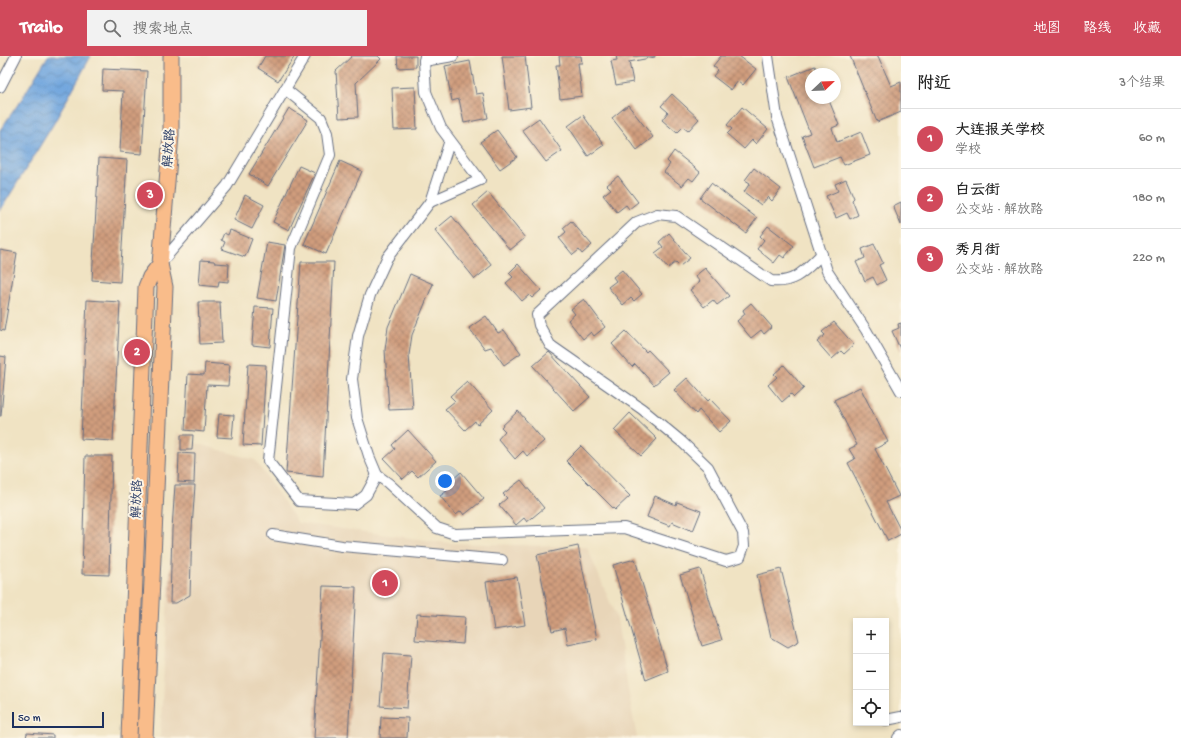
<!DOCTYPE html>
<html lang="zh">
<meta charset="utf-8">
<style>
:root{--surface:#fff;--page:#f2f2f2;--text:#222;--muted:#767676;--line:#e0e0e0;--accent:#d1495b}
body{margin:0;font-family:"Gochi Hand","LXGW WenKai TC",sans-serif;background:var(--page);color:var(--text)}
.controls{position:absolute;right:12px;bottom:12px;display:grid;overflow:hidden;border-radius:0px;box-shadow:0 2px 6px #0003}
.controls button{width:36px;height:36px;display:grid;place-items:center;padding:0;border:0;border-bottom:1px solid var(--line);background:var(--surface);color:var(--text);font:20px sans-serif}
.compass{position:absolute;left:805px;top:12px;width:36px;height:36px;border-radius:50%;background:var(--surface);box-shadow:0 2px 6px #0003;rotate:67deg}
.scale{position:absolute;left:12px;bottom:10px;width:92px;box-sizing:border-box;padding-left:4px;border:2px solid #1b2f5e;border-top:0;font-size:11px;line-height:14px;white-space:nowrap;color:#1b2f5e;-webkit-text-stroke:3px #fcf5e5;paint-order:stroke}
.you{position:absolute;left:445px;top:425px;width:14px;height:14px;margin:-10px;border:3px solid #fff;border-radius:50%;background:#1a73e8;box-shadow:0 0 0 6px #1a73e833}
.badge{display:grid;place-items:center;width:26px;height:26px;border-radius:50%;background:var(--accent);color:#fff;font-size:13px;font-weight:700}
.pin{position:absolute;translate:-50% -50%;border:2px solid #fff;box-shadow:0 1px 4px #0006}
.list{margin:0;padding:0;list-style:none}
h2{display:flex;justify-content:space-between;align-items:center;height:52px;margin:0;padding:0 16px;font-size:17px}
h2 small{font-size:13px;font-weight:400;color:var(--muted)}
.list li{display:grid;grid-template-columns:26px 1fr auto;gap:12px;align-items:center;box-sizing:border-box;height:60px;padding:0 16px;border-top:1px solid var(--line)}
.list b{display:block;font-size:15px;white-space:nowrap}
.list p{margin:0;font-size:13px;white-space:nowrap;color:var(--muted)}
.list em{font-size:13px;font-style:normal;color:var(--muted)}
.icon{flex:none;width:22px;height:22px;fill:none;stroke:currentColor;stroke-width:2;stroke-linecap:round;stroke-linejoin:round}
.map{position:relative;flex:none;width:901px;height:682px;overflow:hidden}
header{display:flex;align-items:center;gap:24px;box-sizing:border-box;height:56px;padding:0 20px;background:var(--accent);color:#fff}
header strong{font-size:19px}
nav{display:flex;gap:22px;margin-inline-start:auto;font-size:14px}
.search{width:280px;height:36px;background:var(--page);display:flex;align-items:center;gap:10px;box-sizing:border-box;padding:0 14px;border-radius:0px;color:var(--muted);font-size:15px}
main{display:flex}
aside{flex:1;background:var(--surface)}
.map>svg:first-child{display:block}
.built{fill:#e8d5b8}
.water{fill:url(#water-waves);stroke:#466a9e}
.building{fill:url(#building-cross-hatch)}
.lines{fill:none;stroke-linecap:round;stroke-linejoin:round}
.minor-casing{stroke:#666e81;stroke-width:12}
.primary-casing{stroke:#666e81;stroke-width:17}
.minor{stroke:#fff;stroke-width:10}
.primary{stroke:#f9bc8a;stroke-width:15}
.labels{text-anchor:middle;dominant-baseline:central;stroke-width:4;stroke-linejoin:round;paint-order:stroke}
.street-label{font-size:13px;fill:#1b2f5e;stroke:#fcf5e5}
</style>
<header>
<strong>Trailo</strong>
<div class="search"><svg class="icon" aria-label="search" viewBox="0 0 24 24"><circle cx="10" cy="10" r="6"/><path d="M15 15l6 6"/></svg>搜索地点</div>
<nav><a>地图</a><a>路线</a><a>收藏</a></nav>
</header>
<main>
<div class="map">
<svg width="901" height="682" viewBox="0 0 901 682">
<defs>
<pattern id="water-waves" width="16" height="10" patternUnits="userSpaceOnUse"><rect width="16" height="10" fill="#71a6de"/><path d="M0 5q4-4 8 0t8 0" fill="none" stroke="#5c88b7"/></pattern>
<pattern id="building-cross-hatch" width="8" height="8" patternUnits="userSpaceOnUse"><rect width="8" height="8" fill="#d09d7d"/><path d="M0 0l8 8M0 8l8-8" fill="none" stroke="#a8806a"/></pattern>
</defs>
<rect width="100%" height="100%" fill="#fcf5e5"/>
<filter id="ink" filterUnits="userSpaceOnUse"><feTurbulence type="fractalNoise" baseFrequency=".025" numOctaves="2"/><feDisplacementMap in="SourceGraphic" scale="8" xChannelSelector="R" yChannelSelector="G"/><feConvolveMatrix kernelMatrix="1 2 1 2 8 2 1 2 1" color-interpolation-filters="sRGB"/></filter>
<filter id="wash" filterUnits="userSpaceOnUse"><feTurbulence type="fractalNoise" baseFrequency=".012" numOctaves="4" result="noise"/><feDisplacementMap in="SourceGraphic" scale="16" xChannelSelector="R" yChannelSelector="G"/><feGaussianBlur stdDeviation="0.9" result="paint"/><feColorMatrix in="noise" values="0 0 0 0 0 0 0 0 0 0 0 0 0 0 0 0 0 1.4 0 .05"/><feComposite in="paint" operator="in"/></filter>
<g filter="url(#wash)">
<rect width="100%" height="100%" fill="#f0e3c3"/>
<polygon class="built" points="177,377 192,386 255,404 298,467 448,487 587,491 617,563 627,628 637,682 160,682"/>
<polygon class="water" points="48,0 91,0 54,67 0,155 0,74 21,44"/>
<g id="blocks">
<g class="building">
<polygon points="265,0 295,0 278,25 258,12"/>
<polygon points="352,0 378,0 381,3 356,27 358,61 339,62 336,15"/>
<polygon points="397,0 416,0 416,11 398,12"/>
<polygon points="502,0 525,0 531,51 509,54"/>
<polygon points="559,0 581,0 582,7 578,7 582,40 560,43 556,9 560,9"/>
<polygon points="616,0 655,0 655,1 629,6 633,26 616,29 611,5 617,4"/>
<polygon points="721,0 739,0 756,13 743,29 738,25 731,34 713,20 718,14 713,10"/>
<polygon points="850,0 878,0 891,30 901,26 901,56 877,66"/>
<polygon points="470,5 476,38 483,37 488,62 464,67 459,43 452,45 445,10"/>
<polygon points="815,10 819,18 811,18 811,42 828,42 839,69 832,72 837,86 861,76 870,99 844,109 840,101 814,111 802,80 810,77 788,21"/>
<polygon points="103,13 147,15 142,98 120,96 123,35 102,34"/>
<polygon points="415,31 417,73 394,74 392,32"/>
<polygon points="672,38 699,63 688,75 683,71 677,77 662,64 668,56 661,50"/>
<polygon points="628,49 653,81 637,94 612,62"/>
<polygon points="742,51 768,73 756,88 752,84 744,93 727,78 732,73 727,69"/>
<polygon points="289,52 308,64 268,130 249,118"/>
<polygon points="583,59 604,89 588,100 568,70"/>
<polygon points="539,62 562,95 546,106 522,74"/>
<polygon points="497,74 517,101 500,113 480,86"/>
<polygon points="674,95 700,116 693,125 689,122 682,130 664,116 670,108 667,105"/>
<polygon points="99,102 127,104 120,226 92,224"/>
<polygon points="340,105 362,115 326,198 304,188"/>
<polygon points="299,110 315,117 289,174 273,166"/>
<polygon points="754,112 781,133 772,145 768,141 761,149 744,136 750,127 745,124"/>
<polygon points="618,120 638,146 629,153 626,149 617,156 603,139 611,133 607,129"/>
<polygon points="846,123 854,142 852,144 858,159 850,163 847,157 836,162 826,140 838,135 835,128"/>
<polygon points="711,127 757,162 746,177 700,142"/>
<polygon points="488,136 525,182 510,194 473,149"/>
<polygon points="245,139 264,149 252,173 234,164"/>
<polygon points="901,146 901,169 893,150"/>
<polygon points="452,160 492,209 475,223 435,174"/>
<polygon points="571,165 592,189 582,198 579,194 573,199 559,182 566,176 563,172"/>
<polygon points="768,170 794,190 784,202 780,199 774,207 757,193 764,184 760,180"/>
<polygon points="230,174 252,183 245,201 222,193 225,186 221,184 224,177 228,179"/>
<polygon points="669,177 690,202 680,210 676,206 668,212 655,197 663,191 659,186"/>
<polygon points="267,186 285,189 276,245 257,242"/>
<polygon points="874,188 883,207 879,209 886,224 877,229 873,221 865,225 856,206 865,202 862,193"/>
<polygon points="0,194 17,197 4,275 0,274"/>
<polygon points="201,204 214,205 215,207 229,208 228,226 219,225 218,231 199,229"/>
<polygon points="301,206 334,206 323,421 286,417"/>
<polygon points="518,208 541,234 532,242 529,239 522,245 506,227 513,221 509,217"/>
<polygon points="705,212 729,240 717,249 713,244 704,251 690,234 700,226 695,220"/>
<polygon points="622,214 642,238 634,245 631,242 623,249 608,231 616,225 613,221"/>
<polygon points="410,218 433,228 412,279 409,299 413,353 389,354 385,294 388,271"/>
<polygon points="584,243 605,271 594,280 591,276 583,283 568,264 575,258 571,253"/>
<polygon points="87,244 120,246 113,385 81,383"/>
<polygon points="198,246 220,246 222,287 200,288"/>
<polygon points="751,247 772,271 764,278 761,274 751,282 737,265 745,258 743,254"/>
<polygon points="255,251 273,252 270,291 252,289"/>
<polygon points="486,260 498,277 504,274 521,297 504,309 491,291 485,293 469,272"/>
<polygon points="834,266 854,289 844,298 841,295 832,303 817,286 825,279 822,276"/>
<polygon points="901,267 901,295 892,275 899,272 898,268"/>
<polygon points="626,275 646,296 648,294 669,316 654,329 635,308 632,311 612,288"/>
<polygon points="549,296 590,341 574,355 533,310"/>
<polygon points="0,300 6,301 1,360 0,360"/>
<polygon points="205,307 230,309 228,330 207,329 204,376 185,374 188,318 204,319"/>
<polygon points="248,308 266,309 261,390 243,389"/>
<polygon points="784,309 804,332 794,341 791,338 782,346 768,329 777,321 774,318"/>
<polygon points="687,322 708,345 710,343 731,365 719,376 699,354 696,358 674,334"/>
<polygon points="467,325 493,354 477,369 475,365 465,374 445,353 455,345 450,340"/>
<polygon points="860,331 888,386 875,393 899,440 886,446 901,475 901,478 888,485 848,407 855,403 849,393 857,389 834,344"/>
<polygon points="518,355 544,385 527,400 523,395 515,403 498,383 505,375 501,371"/>
<polygon points="630,357 657,383 641,400 614,374"/>
<polygon points="219,358 234,359 232,382 217,381"/>
<polygon points="408,374 436,405 418,421 412,415 403,423 384,403 395,393 392,389"/>
<polygon points="181,379 193,379 192,394 181,394"/>
<polygon points="581,390 630,440 615,454 566,405"/>
<polygon points="179,397 195,398 194,427 178,426"/>
<polygon points="85,400 112,400 109,519 82,518"/>
<polygon points="461,416 484,443 464,459 461,455 456,459 440,440 447,435 444,431"/>
<polygon points="521,424 544,452 527,466 524,462 516,469 499,449 507,442 503,438"/>
<polygon points="175,429 195,429 192,473 190,539 176,547 170,547 172,473"/>
<polygon points="655,440 676,449 677,446 701,455 693,475 672,466 670,470 647,461"/>
<polygon points="578,490 597,583 568,589 565,572 552,575 537,499"/>
<polygon points="635,503 668,615 646,624 613,509"/>
<polygon points="700,513 722,584 702,590 680,519"/>
<polygon points="781,513 799,585 788,591 771,581 757,519"/>
<polygon points="517,521 525,569 494,574 486,526"/>
<polygon points="323,530 356,531 348,682 314,682"/>
<polygon points="417,558 465,561 463,588 415,584"/>
<polygon points="384,597 411,599 407,652 380,650"/>
<polygon points="381,661 408,662 407,682 380,682"/>
<polygon points="27,677 53,679 53,682 26,682"/>
</g>
</g>
</g>
<g filter="url(#ink)">
<use href="#blocks" fill-opacity="0" stroke="#666e81" stroke-width="1"/>
<g class="lines">
<defs>
<g id="minor">
<polyline points="425,0 424,5 426,36 441,72 480,124 430,146 450,84"/>
<polyline points="768,0 777,61 827,215 866,274 901,335"/>
<polyline points="424,5 453,0"/>
<polyline points="0,31 16,0"/>
<polyline points="285,33 321,62 327,77 330,99 291,192 268,405 299,445 354,448 366,439 377,419"/>
<path d="M430,146L387,202L370,239L358,280L352,323L357,362L369,400L377,419L388,427L437,472L455,478L624,472L726,505L740,501L744,490L743,477L708,411L682,386L642,353L550,289L539,269L537,259L637,166L657,158L676,160L771,225C795,228 806,213 822,198"/>
<polyline points="160,208 227,130 305,0"/>
<polyline points="273,479 342,490 502,504"/>
<polyline points="886,664 901,661"/>
<polyline points="898,682 901,679"/>
</g>
<g id="primary">
<polyline points="129,682 146,231 150,221 160,208"/>
<polyline points="145,682 165,231 160,208 171,79 171,0"/>
</g>
</defs>
<use href="#minor" class="minor-casing"/>
<use href="#primary" class="primary-casing"/>
<use href="#minor" class="minor"/>
<use href="#primary" class="primary"/>
</g>
</g>
<g class="labels">
<g class="street-label">
<text transform="translate(170 92) rotate(-86)">解放路</text>
<text transform="translate(138 443) rotate(-88)">解放路</text>
</g>
</g>
</svg>
<div class="controls">
<button>+</button>
<button>−</button>
<button><svg class="icon" aria-label="locate" viewBox="0 0 24 24"><circle cx="12" cy="12" r="6"/><path d="M12 2v4M12 18v4M2 12h4M18 12h4"/></svg></button>
</div>
<svg class="compass" viewBox="-18 -18 36 36"><path d="M0-13l5 13h-10z" fill="#e53935"/><path d="M0 13l5-13h-10z" fill="#767676"/></svg>
<div class="scale">50 m</div>
<div class="you"></div>
<div class="pin badge" style="left:385px;top:527px">1</div>
<div class="pin badge" style="left:137px;top:296px">2</div>
<div class="pin badge" style="left:150px;top:139px">3</div>
</div>
<aside>
<h2>附近<small>3个结果</small></h2>
<ul class="list">
<li><span class="badge">1</span><div><b>大连报关学校</b><p>学校</p></div><em>60 m</em></li>
<li><span class="badge">2</span><div><b>白云街</b><p>公交站 · 解放路</p></div><em>180 m</em></li>
<li><span class="badge">3</span><div><b>秀月街</b><p>公交站 · 解放路</p></div><em>220 m</em></li>
</ul>
</aside>
</main>
